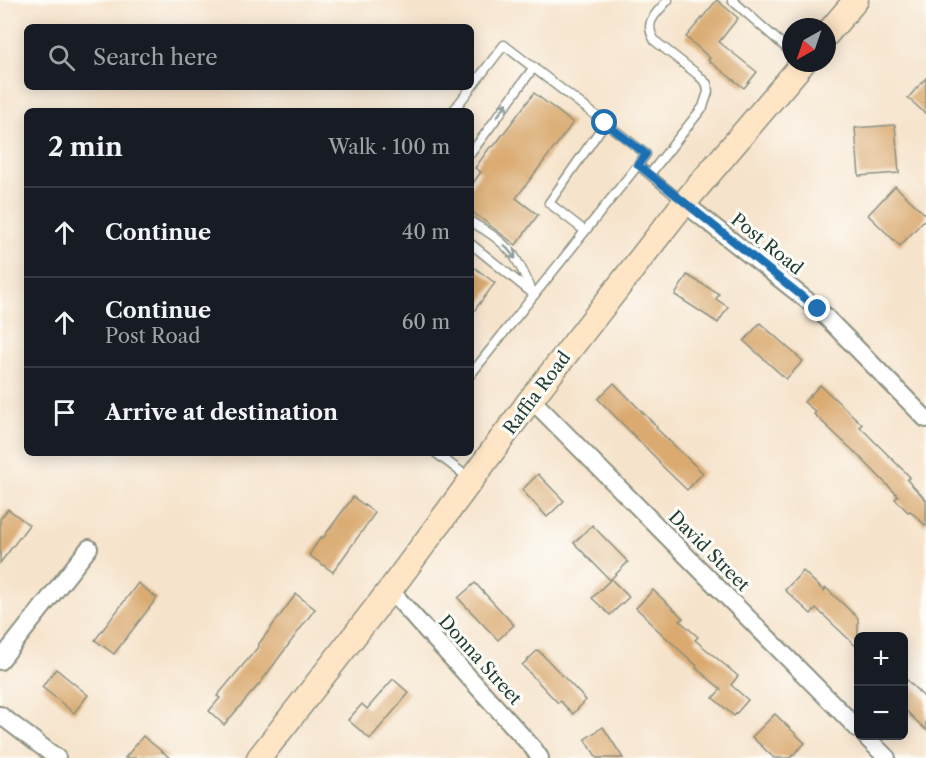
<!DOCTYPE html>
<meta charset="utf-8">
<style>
:root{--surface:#171b24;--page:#242831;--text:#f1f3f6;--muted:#9ea1a6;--line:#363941}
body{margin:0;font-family:"Libre Caslon Text",serif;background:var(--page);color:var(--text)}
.controls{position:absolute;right:18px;bottom:18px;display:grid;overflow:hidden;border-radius:9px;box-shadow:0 3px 15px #0003}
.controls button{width:54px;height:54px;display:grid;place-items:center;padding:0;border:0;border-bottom:2px solid var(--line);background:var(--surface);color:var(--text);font:30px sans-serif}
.compass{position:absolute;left:782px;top:18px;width:54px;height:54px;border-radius:50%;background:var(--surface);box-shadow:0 3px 15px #0003;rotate:220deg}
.stop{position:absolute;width:18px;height:18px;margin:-14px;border:4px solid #1f6fb2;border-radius:50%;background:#fff}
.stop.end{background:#1f6fb2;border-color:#fff;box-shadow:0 2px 6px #0008}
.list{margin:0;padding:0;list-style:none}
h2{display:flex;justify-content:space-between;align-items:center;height:78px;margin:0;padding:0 24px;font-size:26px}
h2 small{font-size:20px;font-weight:400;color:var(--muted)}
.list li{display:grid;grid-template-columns:39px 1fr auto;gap:18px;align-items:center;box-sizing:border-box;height:90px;padding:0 24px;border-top:2px solid var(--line)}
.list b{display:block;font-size:22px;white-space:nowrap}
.list p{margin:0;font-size:20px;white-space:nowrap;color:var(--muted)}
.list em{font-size:20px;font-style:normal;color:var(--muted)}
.icon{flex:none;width:33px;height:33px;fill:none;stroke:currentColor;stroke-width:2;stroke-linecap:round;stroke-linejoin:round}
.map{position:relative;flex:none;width:926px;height:758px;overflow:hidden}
.search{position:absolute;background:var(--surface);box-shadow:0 3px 15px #0003;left:24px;top:24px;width:450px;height:66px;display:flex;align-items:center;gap:15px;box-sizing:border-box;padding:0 21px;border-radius:9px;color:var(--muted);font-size:22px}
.panel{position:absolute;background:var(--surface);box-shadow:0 3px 15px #0003;left:24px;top:108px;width:450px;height:348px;border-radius:9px}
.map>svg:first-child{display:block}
.building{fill:#daaa71}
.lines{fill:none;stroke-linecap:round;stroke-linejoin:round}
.service-casing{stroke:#8a9080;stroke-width:11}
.minor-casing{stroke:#8a9080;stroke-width:20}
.secondary-casing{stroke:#8a9080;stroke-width:27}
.service{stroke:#fff;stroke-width:8}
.minor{stroke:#fff;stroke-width:16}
.secondary{stroke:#fee5c5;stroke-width:24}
.oneway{stroke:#8f9e9a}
.route{stroke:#1f6fb2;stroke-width:8}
.labels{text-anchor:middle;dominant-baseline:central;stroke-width:6;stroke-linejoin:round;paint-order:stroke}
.street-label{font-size:18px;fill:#1f3d34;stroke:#fdfcf7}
</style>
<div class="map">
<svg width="926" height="758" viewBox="0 0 926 758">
<rect width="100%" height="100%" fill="#fdfcf7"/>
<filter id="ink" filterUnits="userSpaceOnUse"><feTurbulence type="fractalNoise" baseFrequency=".0167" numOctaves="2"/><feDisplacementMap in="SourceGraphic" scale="12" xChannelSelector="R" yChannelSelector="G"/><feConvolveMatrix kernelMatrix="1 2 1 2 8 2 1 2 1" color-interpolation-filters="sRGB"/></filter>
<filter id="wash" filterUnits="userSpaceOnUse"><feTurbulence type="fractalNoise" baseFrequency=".008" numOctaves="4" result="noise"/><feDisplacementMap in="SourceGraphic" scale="24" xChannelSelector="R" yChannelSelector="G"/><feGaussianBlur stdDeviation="1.35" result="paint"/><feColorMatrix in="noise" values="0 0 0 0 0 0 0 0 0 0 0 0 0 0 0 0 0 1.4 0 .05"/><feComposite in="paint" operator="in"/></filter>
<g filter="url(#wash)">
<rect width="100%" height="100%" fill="#f6e3cb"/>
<g id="blocks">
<g class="building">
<polygon points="717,0 738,18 719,42 757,72 744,88 708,60 710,58 686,37"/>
<polygon points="926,78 926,114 908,98"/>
<polygon points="534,93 573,123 516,198 538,215 516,245 471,211 471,186 481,172 475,168 490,147 494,146"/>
<polygon points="895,125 899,173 859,176 855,128"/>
<polygon points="895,186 926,215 926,218 900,246 868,215"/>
<polygon points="471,265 495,283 471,315"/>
<polygon points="687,275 719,294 716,299 728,307 718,323 675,295"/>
<polygon points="760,323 803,361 786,379 744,341"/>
<polygon points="614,383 657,427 656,428 703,473 687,490 659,463 660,462 598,399"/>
<polygon points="820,385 862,424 860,427 910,477 907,480 926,500 926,526 910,511 908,512 895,499 898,496 862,459 814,414 816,412 804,402"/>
<polygon points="538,474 564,501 547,517 522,490"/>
<polygon points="353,497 375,513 333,572 309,555 321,537 323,538"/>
<polygon points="8,509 29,525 0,563 0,519"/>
<polygon points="592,525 628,562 611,579 629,597 610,615 592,598 610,580 574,543"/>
<polygon points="803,571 824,591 826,588 858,618 858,648 816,608 811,614 785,590"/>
<polygon points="138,583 157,598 114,654 95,640"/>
<polygon points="475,583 514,625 498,640 458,598"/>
<polygon points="653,590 683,618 680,621 698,637 695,640 738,676 731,685 748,700 734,716 713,698 721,689 696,668 697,666 648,621 649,620 636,608"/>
<polygon points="296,594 315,609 261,682 224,725 209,711 220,698 217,696 259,646 258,645"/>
<polygon points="538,650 586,700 573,714 560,701 558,703 522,665"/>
<polygon points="56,669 88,695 74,713 42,687"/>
<polygon points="903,676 926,699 926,730 903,708"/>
<polygon points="393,679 409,693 370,739 348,720 362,704 367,709"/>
<polygon points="775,714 805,743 790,758 774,758 752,737"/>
<polygon points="603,727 623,758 597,758 585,739"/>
<polygon points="143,736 170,758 125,758"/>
</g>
</g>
</g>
<g filter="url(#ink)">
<use href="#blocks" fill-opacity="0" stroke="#8a9080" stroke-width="1.5"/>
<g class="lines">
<defs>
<g id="service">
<polyline points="732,0 791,52"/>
<polyline points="453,111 504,45 646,154 638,165"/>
<polyline points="471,153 534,67"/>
<path d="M650,174L703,107L708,92L707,84L697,74L655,41C643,22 655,15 668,0"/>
<path d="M471,222C486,230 501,240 512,253C521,265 527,281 534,295"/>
<polyline points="585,231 549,203 605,123"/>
<polyline points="471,244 532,293"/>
<polyline points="471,374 638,165 683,202"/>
<polyline points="436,453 469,478"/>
</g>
<g id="minor">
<polyline points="684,203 818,309 926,419"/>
<polyline points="531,399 858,729"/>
<polyline points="390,590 533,748 540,758"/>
<polyline points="0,661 89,548"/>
<polyline points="0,715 57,758"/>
<polyline points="865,736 887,758"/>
</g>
<g id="secondary">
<polyline points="827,34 856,0"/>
<polyline points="259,758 390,590 531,399 684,203 803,63"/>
</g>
</defs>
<use href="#service" class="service-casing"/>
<use href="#minor" class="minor-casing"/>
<use href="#secondary" class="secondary-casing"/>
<use href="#service" class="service"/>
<use href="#minor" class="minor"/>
<use href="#secondary" class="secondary"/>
</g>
<defs><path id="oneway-shaft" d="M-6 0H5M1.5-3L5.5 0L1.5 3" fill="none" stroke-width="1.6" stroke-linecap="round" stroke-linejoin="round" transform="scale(1.5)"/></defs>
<g class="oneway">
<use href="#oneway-shaft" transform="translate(502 110) rotate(-54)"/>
<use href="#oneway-shaft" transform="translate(510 252) rotate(51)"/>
</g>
</g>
<g class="lines" filter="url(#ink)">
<polyline class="route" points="605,123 646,154 638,165 818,309"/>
</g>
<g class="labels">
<g class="street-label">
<text transform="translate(767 244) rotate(39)">Post Road</text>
<text transform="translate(537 393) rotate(-53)">Raffia Road</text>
<text transform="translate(709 551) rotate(45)">David Street</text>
<text transform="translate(480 660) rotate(48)">Donna Street</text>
</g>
</g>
</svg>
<div class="controls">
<button>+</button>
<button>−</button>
</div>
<svg class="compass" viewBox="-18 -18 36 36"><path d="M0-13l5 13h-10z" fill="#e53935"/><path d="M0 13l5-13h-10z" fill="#9ea1a6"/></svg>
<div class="stop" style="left:605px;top:123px"></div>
<div class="stop end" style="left:818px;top:309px"></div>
<div class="search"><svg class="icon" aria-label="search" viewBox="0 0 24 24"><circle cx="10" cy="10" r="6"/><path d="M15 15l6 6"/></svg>Search here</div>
<section class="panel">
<h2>2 min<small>Walk · 100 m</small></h2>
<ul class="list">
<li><svg class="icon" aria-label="ahead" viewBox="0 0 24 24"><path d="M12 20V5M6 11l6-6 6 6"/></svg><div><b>Continue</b></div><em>40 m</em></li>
<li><svg class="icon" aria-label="ahead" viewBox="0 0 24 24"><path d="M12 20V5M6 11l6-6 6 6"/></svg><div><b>Continue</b><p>Post Road</p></div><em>60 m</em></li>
<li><svg class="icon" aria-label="arrive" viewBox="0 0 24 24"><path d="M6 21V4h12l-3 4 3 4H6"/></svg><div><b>Arrive at destination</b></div></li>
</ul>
</section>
</div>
